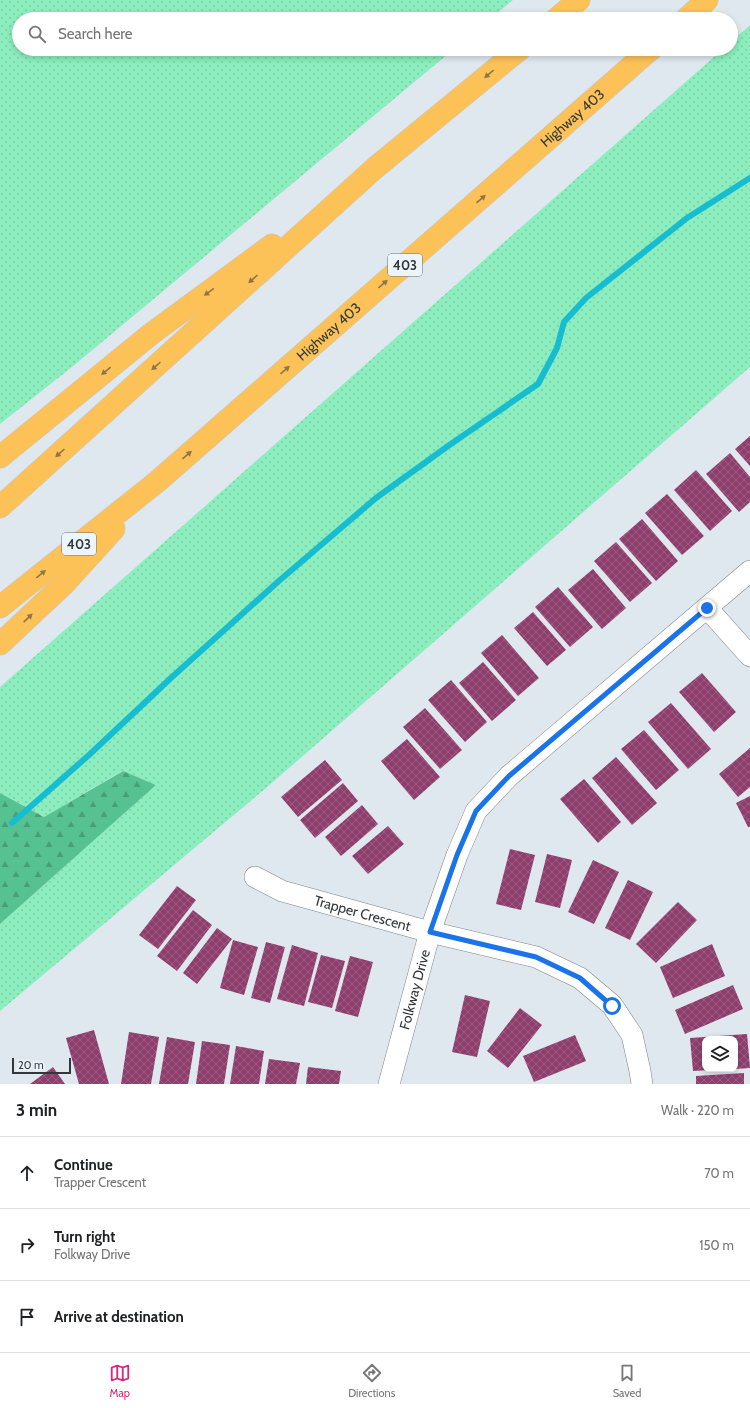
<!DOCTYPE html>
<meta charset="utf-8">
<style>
:root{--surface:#fff;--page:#f2f2f2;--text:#202124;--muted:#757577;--line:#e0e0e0;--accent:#db2777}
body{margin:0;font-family:Cabin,sans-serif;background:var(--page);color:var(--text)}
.controls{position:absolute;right:12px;bottom:12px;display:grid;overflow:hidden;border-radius:8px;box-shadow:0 2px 6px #0003}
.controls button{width:36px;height:36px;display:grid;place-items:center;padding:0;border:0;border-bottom:1px solid var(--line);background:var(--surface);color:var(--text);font:20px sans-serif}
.scale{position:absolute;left:12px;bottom:10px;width:59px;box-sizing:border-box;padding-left:4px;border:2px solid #34373a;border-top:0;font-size:11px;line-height:14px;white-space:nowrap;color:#34373a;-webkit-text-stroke:3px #edf5fc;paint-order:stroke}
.stop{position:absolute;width:12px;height:12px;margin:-9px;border:3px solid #1a73e8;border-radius:50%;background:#fff}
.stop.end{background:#1a73e8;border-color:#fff;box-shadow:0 1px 4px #0008}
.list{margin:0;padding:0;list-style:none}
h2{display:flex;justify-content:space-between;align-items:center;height:52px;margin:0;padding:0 16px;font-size:17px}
h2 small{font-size:13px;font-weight:400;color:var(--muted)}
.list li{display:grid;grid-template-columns:26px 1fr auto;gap:12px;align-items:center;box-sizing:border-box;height:72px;padding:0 16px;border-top:1px solid var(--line)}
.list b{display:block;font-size:15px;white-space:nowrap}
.list p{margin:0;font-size:13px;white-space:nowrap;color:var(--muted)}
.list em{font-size:13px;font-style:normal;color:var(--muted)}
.icon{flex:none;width:22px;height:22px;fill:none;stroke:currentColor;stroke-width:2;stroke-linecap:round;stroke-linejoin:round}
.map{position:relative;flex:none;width:750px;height:1084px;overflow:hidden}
.search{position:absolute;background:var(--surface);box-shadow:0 2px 6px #0003;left:12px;right:12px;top:12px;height:44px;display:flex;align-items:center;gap:10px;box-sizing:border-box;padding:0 14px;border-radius:22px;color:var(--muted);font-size:15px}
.sheet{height:268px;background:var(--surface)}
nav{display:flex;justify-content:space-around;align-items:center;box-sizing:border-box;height:56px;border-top:1px solid var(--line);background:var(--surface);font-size:11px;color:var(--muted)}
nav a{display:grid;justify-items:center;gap:2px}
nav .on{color:var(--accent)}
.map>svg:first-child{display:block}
.grass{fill:url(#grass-dots)}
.forest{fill:url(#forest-firs)}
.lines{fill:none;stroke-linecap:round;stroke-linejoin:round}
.stream{stroke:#16bcd0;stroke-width:6}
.building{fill:url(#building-cross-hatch)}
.minor-casing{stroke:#7c848a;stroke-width:22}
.highway-casing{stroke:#c6c7c8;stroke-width:23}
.minor{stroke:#fff;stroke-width:21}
.highway{stroke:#fcc257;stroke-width:22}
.oneway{fill:#8e7647}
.route{stroke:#1a73e8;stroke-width:5}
.labels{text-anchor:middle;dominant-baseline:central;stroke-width:4;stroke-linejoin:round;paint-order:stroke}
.shield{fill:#edf5fc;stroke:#6c7074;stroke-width:1}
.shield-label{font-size:13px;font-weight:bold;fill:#34373a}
.street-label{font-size:14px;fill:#34373a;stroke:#edf5fc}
</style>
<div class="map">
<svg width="750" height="1084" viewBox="0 0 750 1084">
<defs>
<pattern id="grass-dots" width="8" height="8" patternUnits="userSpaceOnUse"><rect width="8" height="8" fill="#8ceebe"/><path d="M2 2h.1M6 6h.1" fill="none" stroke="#79cda4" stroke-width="1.8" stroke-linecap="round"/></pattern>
<pattern id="forest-firs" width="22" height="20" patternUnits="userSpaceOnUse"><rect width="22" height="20" fill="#57c291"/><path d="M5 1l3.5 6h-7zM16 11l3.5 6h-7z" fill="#499e77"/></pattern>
<pattern id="building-cross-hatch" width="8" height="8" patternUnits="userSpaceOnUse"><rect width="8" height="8" fill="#8e3d6d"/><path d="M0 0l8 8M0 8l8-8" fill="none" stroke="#9b5e83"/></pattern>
</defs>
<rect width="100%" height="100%" fill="#e0e8ef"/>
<g class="grass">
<polygon points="0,0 513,0 490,19 19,19 19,49 454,49 72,367 0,424"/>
<polygon points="750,25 750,367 266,788 0,1011 0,924 156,785 122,771 44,817 0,793 0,687 723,49 731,49 731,42"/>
</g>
<polygon class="forest" points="123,771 156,785 0,924 0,793 44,817"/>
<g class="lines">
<polyline class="stream" points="12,823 89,755 172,677 280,580 376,498 448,446 538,384 557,348 564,322 586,298 687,218 750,178"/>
</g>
<g class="building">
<polygon points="750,436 750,466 735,449"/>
<polygon points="730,453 750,477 750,502 739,512 706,474"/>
<polygon points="696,470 732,511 710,531 674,490"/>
<polygon points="667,494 704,536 682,555 645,513"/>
<polygon points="642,519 678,561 656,581 619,539"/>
<polygon points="616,542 652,583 630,602 594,561"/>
<polygon points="593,569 626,608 602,629 568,590"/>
<polygon points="558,587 593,627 570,647 535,607"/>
<polygon points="533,612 566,650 547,666 514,628"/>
<polygon points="502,635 539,678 518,696 481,653"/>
<polygon points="483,662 516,700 492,721 459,683"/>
<polygon points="702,673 736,712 714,732 679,692"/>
<polygon points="451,680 487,722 465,742 428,700"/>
<polygon points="671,703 711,749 688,769 648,722"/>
<polygon points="425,708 462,750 440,769 403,727"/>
<polygon points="644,730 679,770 656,790 621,749"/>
<polygon points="407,739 440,777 414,800 381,761"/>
<polygon points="750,748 750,787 738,797 719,774"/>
<polygon points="616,757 657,803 632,825 592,778"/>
<polygon points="325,760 342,780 298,817 281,797"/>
<polygon points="584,779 621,822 598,843 560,799"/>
<polygon points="343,783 358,801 315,838 300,820"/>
<polygon points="750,796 750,827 748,827 736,803"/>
<polygon points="362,805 378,824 341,856 325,837"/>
<polygon points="388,826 404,844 368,874 352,856"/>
<polygon points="510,849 535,855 521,910 496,904"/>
<polygon points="547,854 572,860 560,908 535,902"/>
<polygon points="593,860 619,872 594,924 568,912"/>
<polygon points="628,880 653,892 630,940 605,928"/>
<polygon points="177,886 196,900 158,949 139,935"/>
<polygon points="678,902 697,920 656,963 636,944"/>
<polygon points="193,910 212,925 177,971 157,956"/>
<polygon points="217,928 232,939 197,984 183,973"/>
<polygon points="233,940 258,947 244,995 220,988"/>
<polygon points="266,942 285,947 270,1003 251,998"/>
<polygon points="712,944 725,976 673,998 660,967"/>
<polygon points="292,945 318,953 304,1006 277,999"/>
<polygon points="321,955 345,961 332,1008 308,1002"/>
<polygon points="350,956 373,962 358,1017 335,1011"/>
<polygon points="733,985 743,1009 685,1034 675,1010"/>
<polygon points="465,995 490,1001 477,1057 452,1052"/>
<polygon points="520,1008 542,1025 508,1068 487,1051"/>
<polygon points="94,1030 109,1084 79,1084 66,1038"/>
<polygon points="129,1032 159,1037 151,1084 121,1084"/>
<polygon points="747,1034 750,1068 735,1069 735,1039 705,1039 705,1069 711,1069 711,1070 693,1071 690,1038"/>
<polygon points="575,1035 586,1061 534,1082 523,1056"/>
<polygon points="167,1037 195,1042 188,1084 159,1084"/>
<polygon points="202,1041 230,1045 224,1084 196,1084"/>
<polygon points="236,1046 264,1051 259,1084 230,1084"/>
<polygon points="269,1059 300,1063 296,1084 265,1084"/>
<polygon points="53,1067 65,1084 30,1084"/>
<polygon points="308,1067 341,1071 339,1084 306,1084"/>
<polygon points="744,1073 744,1084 696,1084 696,1076"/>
</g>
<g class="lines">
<defs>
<g id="minor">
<polyline points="707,608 750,656"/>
<path id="s1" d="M255,877L282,891L430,932L536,957L580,978L612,1005L632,1035L640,1071L642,1084"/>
<path id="s2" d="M389,1084L430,932L457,855L476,811L509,776L750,571"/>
</g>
<g id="highway">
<polyline points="556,19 579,0"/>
<polyline points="686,19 707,0"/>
<polyline points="0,457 151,334 272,245"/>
<polyline points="0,507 375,168 520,49"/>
<path id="s3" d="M0,607L158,481L651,49"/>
<polyline points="0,644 65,583 114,529"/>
</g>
</defs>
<use href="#minor" class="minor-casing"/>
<use href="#highway" class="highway-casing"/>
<use href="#minor" class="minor"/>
<use href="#highway" class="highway"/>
</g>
<defs><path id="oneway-solid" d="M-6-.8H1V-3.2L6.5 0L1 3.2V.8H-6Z"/></defs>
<g class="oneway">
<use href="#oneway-solid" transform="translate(489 74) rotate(140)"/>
<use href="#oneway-solid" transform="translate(481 199) rotate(-41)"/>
<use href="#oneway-solid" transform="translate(253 279) rotate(138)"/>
<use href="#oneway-solid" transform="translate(383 284) rotate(-41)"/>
<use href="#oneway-solid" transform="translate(209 292) rotate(144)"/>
<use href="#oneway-solid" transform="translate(156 366) rotate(138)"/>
<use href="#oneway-solid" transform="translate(285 370) rotate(-41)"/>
<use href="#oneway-solid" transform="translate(106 371) rotate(141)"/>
<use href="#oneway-solid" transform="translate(60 453) rotate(138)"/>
<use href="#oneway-solid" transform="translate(187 455) rotate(-41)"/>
<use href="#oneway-solid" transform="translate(41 574) rotate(-39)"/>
<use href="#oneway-solid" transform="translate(28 618) rotate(-43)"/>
</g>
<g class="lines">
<polyline class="route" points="612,1006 580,978 536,957 430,932 457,855 476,811 509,776 707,608"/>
</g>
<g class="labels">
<g class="shield">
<rect x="388" y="254" width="34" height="22" rx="3"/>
<rect x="62" y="533" width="34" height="22" rx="3"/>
</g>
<g class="shield-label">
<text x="405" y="265">403</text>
<text x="79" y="544">403</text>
</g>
<g class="street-label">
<text stroke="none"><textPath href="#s3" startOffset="753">Highway 403</textPath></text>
<text stroke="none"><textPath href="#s3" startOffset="429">Highway 403</textPath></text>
<text stroke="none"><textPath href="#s1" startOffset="114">Trapper Crescent</textPath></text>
<text stroke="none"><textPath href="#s2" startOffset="98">Folkway Drive</textPath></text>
</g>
</g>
</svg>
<div class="controls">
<button><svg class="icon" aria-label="layers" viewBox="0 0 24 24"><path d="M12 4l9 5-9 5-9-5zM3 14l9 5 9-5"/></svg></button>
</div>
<div class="scale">20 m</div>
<div class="stop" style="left:612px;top:1006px"></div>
<div class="stop end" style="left:707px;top:608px"></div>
<div class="search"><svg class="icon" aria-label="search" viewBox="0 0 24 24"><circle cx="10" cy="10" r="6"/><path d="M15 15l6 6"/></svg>Search here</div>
</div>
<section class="sheet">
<h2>3 min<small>Walk · 220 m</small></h2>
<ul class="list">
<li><svg class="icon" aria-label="ahead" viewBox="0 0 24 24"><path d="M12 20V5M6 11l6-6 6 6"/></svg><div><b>Continue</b><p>Trapper Crescent</p></div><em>70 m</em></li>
<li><svg class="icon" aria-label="right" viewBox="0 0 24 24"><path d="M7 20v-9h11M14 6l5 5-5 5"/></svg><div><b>Turn right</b><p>Folkway Drive</p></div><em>150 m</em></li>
<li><svg class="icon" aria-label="arrive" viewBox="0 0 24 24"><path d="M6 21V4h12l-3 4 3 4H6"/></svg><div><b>Arrive at destination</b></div></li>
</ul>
</section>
<nav>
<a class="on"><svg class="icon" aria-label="map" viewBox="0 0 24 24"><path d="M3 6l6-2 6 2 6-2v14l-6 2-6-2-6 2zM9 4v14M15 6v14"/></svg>Map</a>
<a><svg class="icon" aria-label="directions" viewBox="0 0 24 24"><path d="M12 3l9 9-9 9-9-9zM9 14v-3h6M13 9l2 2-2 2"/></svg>Directions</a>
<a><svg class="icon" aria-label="saved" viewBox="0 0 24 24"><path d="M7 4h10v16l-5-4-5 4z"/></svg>Saved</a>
</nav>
